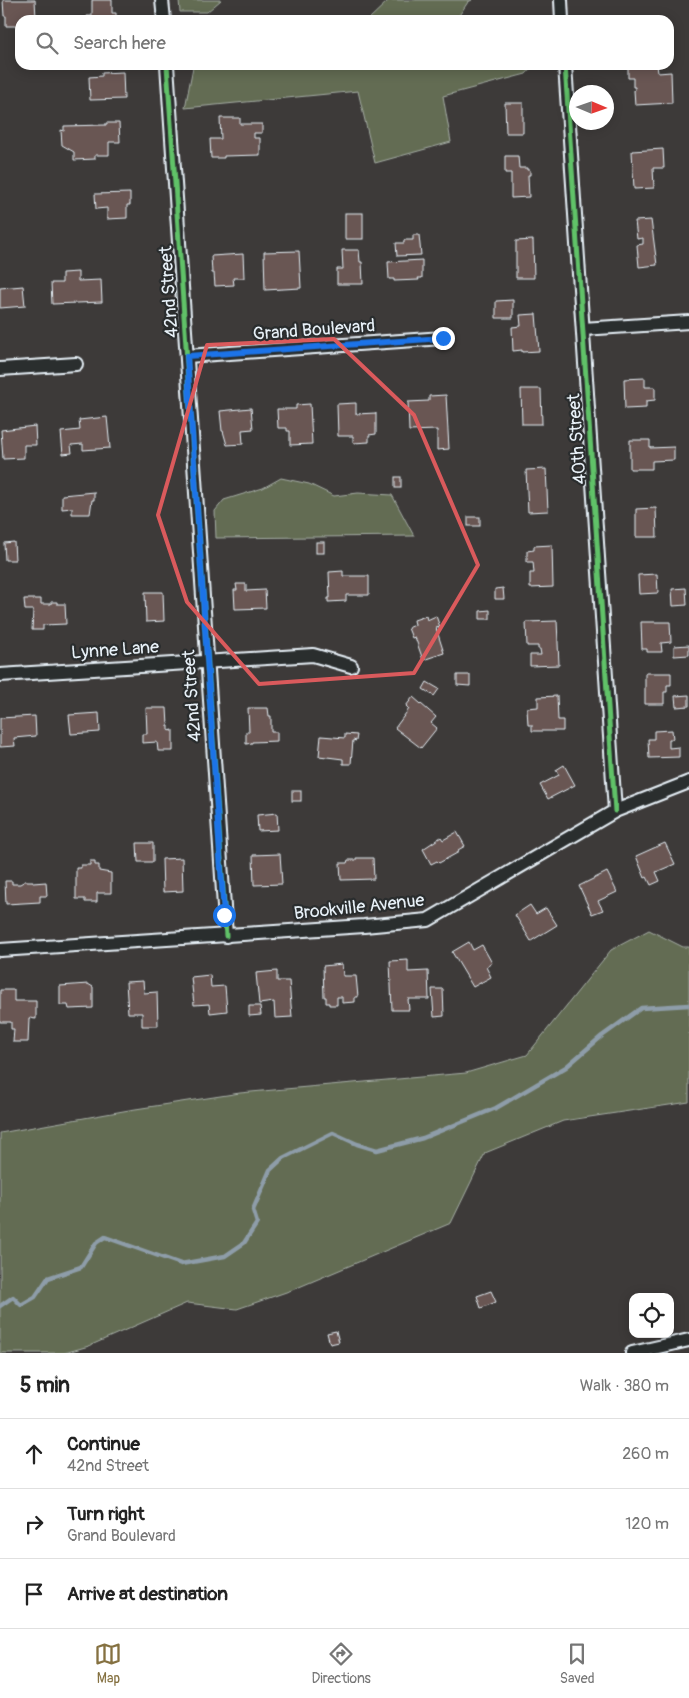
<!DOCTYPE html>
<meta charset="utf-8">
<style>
:root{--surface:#fff;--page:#f2f2f2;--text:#222;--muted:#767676;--line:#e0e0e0;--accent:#857141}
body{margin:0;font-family:Pangolin,sans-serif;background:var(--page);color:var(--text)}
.controls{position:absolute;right:15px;bottom:15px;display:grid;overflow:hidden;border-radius:10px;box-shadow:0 2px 12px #0003}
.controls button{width:45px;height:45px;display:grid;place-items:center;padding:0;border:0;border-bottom:1px solid var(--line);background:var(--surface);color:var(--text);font:25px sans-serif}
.compass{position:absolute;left:569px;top:85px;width:45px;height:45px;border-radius:50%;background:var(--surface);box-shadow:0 2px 12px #0003;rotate:92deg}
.stop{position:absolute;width:15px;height:15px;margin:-11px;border:4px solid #1a73e8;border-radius:50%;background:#fff}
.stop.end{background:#1a73e8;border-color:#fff;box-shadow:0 1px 5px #0008}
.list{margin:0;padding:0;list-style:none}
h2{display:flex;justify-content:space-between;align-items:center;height:65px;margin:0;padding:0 20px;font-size:21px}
h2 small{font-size:16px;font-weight:400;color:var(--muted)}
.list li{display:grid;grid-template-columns:32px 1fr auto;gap:15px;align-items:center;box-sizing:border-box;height:70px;padding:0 20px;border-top:1px solid var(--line)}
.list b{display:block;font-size:19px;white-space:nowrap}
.list p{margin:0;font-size:16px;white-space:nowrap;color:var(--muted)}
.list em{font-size:16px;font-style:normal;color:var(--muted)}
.icon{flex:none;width:28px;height:28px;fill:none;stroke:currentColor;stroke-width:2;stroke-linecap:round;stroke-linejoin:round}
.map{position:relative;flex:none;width:689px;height:1353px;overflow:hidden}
.search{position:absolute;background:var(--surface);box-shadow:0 2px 12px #0003;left:15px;right:15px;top:15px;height:55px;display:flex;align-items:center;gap:12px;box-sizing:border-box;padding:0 18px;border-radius:15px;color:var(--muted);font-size:19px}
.sheet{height:275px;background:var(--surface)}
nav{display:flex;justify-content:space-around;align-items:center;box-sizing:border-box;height:70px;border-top:1px solid var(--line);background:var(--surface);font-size:14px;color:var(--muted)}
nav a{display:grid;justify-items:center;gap:2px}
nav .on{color:var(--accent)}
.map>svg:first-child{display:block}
.green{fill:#636c53;stroke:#a6aea6}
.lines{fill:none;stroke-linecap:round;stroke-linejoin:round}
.stream{stroke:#8e9da9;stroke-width:4.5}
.building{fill:#695753;stroke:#e8f1f8}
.street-casing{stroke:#e8f1f8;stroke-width:16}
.street{stroke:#2a2d2e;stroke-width:12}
.cycleway-casing{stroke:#2a2d2e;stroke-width:8}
.cycleway{stroke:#61c268;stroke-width:5}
.route{stroke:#1a73e8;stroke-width:6}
.marked{fill:none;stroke:#da5a5c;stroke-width:4;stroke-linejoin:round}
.labels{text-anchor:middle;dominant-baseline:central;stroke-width:4.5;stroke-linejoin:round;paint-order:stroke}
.street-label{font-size:18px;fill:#e8f1f8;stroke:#2a2d2e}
</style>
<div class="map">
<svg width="689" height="1353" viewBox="0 0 689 1353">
<rect width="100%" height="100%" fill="#3d3a39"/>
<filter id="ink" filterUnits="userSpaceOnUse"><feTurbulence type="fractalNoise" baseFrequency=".02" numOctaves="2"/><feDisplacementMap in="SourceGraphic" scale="10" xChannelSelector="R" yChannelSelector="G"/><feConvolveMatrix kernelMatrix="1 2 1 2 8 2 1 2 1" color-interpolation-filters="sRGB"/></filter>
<g filter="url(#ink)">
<g class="green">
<polygon points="179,0 221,0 207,12 180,12"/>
<polygon points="389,0 472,0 468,2 456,20 368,20"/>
<polygon points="204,65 534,65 526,74 443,96 451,142 375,163 358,91 185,108 193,67"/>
<polygon points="281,478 309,484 334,496 358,493 392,495 414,536 216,538 215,511 224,500 263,488"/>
<polygon points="649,930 683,947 689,947 689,1102 563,1121 485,1153 451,1223 292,1290 237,1309 187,1303 89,1346 64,1353 0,1353 0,1133 129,1110 240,1093 466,1073 527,1055 611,950"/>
</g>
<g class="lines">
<polyline class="stream" points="0,1306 13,1297 21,1305 35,1297 48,1278 81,1267 96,1243 105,1237 181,1264 225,1256 244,1243 257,1223 253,1210 270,1170 283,1158 333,1133 357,1144 377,1150 423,1138 496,1108 566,1067 602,1036 641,1008 689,1005"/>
</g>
<g class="building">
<polygon points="3,0 35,0 36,18 21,18 20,26 6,26 6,16 4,16"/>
<polygon points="92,0 112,0 112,13 116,13 116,20 87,20 87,16 92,16"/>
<polygon points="628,65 657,65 658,73 671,72 672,103 635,105 634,90 635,90 635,87 633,87 633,78 628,78"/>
<polygon points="123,72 124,99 90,100 89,77 102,76 102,73"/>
<polygon points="505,103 523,103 523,133 506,133"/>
<polygon points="220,118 240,118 240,124 262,124 262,133 254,133 254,138 260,138 260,155 224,156 224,158 211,158 210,139 221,139"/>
<polygon points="106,123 119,123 120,142 109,142 109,155 95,155 95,159 74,160 74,152 62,145 61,130 64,131 64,126 106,125"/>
<polygon points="663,149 664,168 653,168 654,188 634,189 632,151"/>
<polygon points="505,156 518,156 519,168 527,168 527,170 530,170 530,175 528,175 529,197 511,198 511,173 505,173"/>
<polygon points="130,193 130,205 127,205 127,218 107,219 107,208 96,209 95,194"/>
<rect x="345" y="213" width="18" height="26"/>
<polygon points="651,220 657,265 639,267 637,245 643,244 643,238 637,239 635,221"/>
<polygon points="413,235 419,235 421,255 397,256 396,243 404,243 404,240 413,240"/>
<polygon points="533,240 534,278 516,278 516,241"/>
<polygon points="342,250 359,250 360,262 362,262 363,284 337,284 337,269 343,269"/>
<polygon points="299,251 301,288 265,290 264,252"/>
<polygon points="243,254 244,278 233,278 234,285 215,286 214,273 212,273 211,256"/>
<polygon points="422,260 422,278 418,278 419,280 394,281 394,279 389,279 388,262"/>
<polygon points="78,272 78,281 101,280 102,302 52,304 51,283 62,283 62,273"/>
<polygon points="23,286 25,306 0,308 0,288"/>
<polygon points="513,300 513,318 496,318 496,301"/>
<polygon points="536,314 539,351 522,352 522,350 513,351 512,327 521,326 520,315"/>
<polygon points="645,378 645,387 655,387 655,400 646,401 646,408 625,409 624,379"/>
<polygon points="521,389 541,389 542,424 522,424"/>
<polygon points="446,395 449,449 437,450 437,430 409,431 408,402 429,401 429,396"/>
<polygon points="356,403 356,414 376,413 376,434 369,435 369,442 353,443 353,436 338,436 337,404"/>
<polygon points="310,404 312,444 290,445 290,431 287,431 287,428 278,428 277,409 296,409 296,405"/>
<polygon points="251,408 253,429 242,430 243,444 227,445 223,431 222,431 220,411"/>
<polygon points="107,417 110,448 83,450 83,444 71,445 72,453 63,454 61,432 80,430 79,420"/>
<polygon points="35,426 36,445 24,445 24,458 3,459 1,430"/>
<polygon points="630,440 650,440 650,448 674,447 674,460 652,461 652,469 630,469"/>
<polygon points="546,469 548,511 528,512 526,470"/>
<rect x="395" y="477" width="6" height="11"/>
<polygon points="94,492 94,500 92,500 90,514 72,514 72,508 62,509 62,495"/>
<polygon points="656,508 657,537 636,537 636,509"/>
<rect x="468" y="517" width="12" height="9"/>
<polygon points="14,542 15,560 5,560 4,543"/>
<rect x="316" y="542" width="8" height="11"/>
<polygon points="552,545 553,587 530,588 530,573 534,573 533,562 527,562 527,551 534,550 534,546"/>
<polygon points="343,571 343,576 369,576 369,595 346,595 346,601 328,602 328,598 330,598 329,572"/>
<polygon points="657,574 658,593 639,594 638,575"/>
<polygon points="236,584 246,584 246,591 265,590 266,608 235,609 234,590 237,590"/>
<polygon points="503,588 504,599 495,599 495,589"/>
<polygon points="686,588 687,605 673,606 672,589"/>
<polygon points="145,592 163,592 164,621 146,622"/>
<polygon points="24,599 41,599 41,604 51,604 51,602 57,602 57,604 65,604 66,624 43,625 43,630 32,630 33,610 25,610"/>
<polygon points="490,610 490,619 480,619 480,611"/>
<polygon points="426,616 427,620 436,616 440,627 436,628 444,653 423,660 415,637 412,638 408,628 415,625 414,620"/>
<polygon points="557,621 559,665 530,666 530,655 541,655 540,649 538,649 538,646 527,646 526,622"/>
<polygon points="641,622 670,622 671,642 661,643 662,652 647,652 647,649 642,649"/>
<polygon points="689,645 689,655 674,656 674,646"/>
<polygon points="645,673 671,673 671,685 667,685 667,692 664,692 664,704 645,704"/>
<polygon points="457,675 470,675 470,686 457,685"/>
<polygon points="427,682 439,689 434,696 423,689"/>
<polygon points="689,695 689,706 676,707 675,696"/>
<polygon points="557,696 558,720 563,720 563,731 532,731 532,725 528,725 527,708 538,707 538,697"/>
<polygon points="413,697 436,717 431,723 437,728 421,748 395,728 409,709 406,706"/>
<polygon points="146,708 167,708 168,726 169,726 169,731 173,730 173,751 158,751 157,742 142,743 142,734 147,734"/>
<polygon points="248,708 268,708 269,716 271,716 271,732 277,732 277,741 252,742 252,743 246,744 246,732 249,732"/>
<polygon points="99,713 100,732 71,734 69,715"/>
<polygon points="35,716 36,736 14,738 15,746 0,747 0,718"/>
<polygon points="672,730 673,739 669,739 669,748 679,747 679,757 649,758 648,739 654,739 654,731"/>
<polygon points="345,734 357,735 356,741 353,740 351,764 343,764 343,759 319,756 321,736 345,738"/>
<polygon points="564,765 575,785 548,799 540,785 559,775 556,770"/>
<rect x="292" y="791" width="9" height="10"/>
<polygon points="277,813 278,830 258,831 257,815"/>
<polygon points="457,832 465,846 458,850 459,852 439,863 437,861 431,864 423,849 441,837 443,840"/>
<polygon points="137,843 153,843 153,862 138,862"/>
<polygon points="665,843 675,864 656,872 660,881 651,885 647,877 645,878 636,856"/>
<polygon points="280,854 282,884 254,885 253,855"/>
<polygon points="182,858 183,891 163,892 162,859"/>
<polygon points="356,858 373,858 374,879 341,880 340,863 347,863 348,860 356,860"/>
<polygon points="90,861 95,861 95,865 99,865 99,871 111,873 111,893 97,893 97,902 85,902 85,899 76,899 76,868 81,868 81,865 90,865"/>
<polygon points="607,872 617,892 598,901 603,910 592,914 579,886"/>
<polygon points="5,881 12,881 12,884 20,884 25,881 33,881 33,883 46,882 47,896 40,896 40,902 6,904"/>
<polygon points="530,905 536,914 546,908 557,925 531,941 515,915"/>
<polygon points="469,942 473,950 482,945 492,963 486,967 491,977 473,987 452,952"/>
<polygon points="408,960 408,972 428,971 429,999 408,999 409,1010 392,1010 390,961"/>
<polygon points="342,964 343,976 356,976 358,997 355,997 355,1002 342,1003 342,997 337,997 337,1005 329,1005 329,1003 326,1003 326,997 324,997 323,966"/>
<polygon points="277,971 277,981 289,981 292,1017 275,1018 274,1002 259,1004 256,973"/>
<polygon points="210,975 211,987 225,986 227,1011 210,1013 209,1004 194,1005 191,977"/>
<polygon points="143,981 144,993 157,992 158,1026 142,1026 142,1013 128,1013 126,982"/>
<polygon points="88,984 93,987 93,1008 69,1009 68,1005 60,1005 60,986"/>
<polygon points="432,989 443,989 444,1016 434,1017"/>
<polygon points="0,990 14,990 14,1001 36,1001 36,1019 29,1018 28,1042 13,1042 14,1029 11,1029 11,1022 0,1022"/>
<polygon points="249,1006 260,1006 261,1015 249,1016"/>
<polygon points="491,1291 496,1302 481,1308 477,1296"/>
<polygon points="336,1331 339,1342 330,1344 327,1333"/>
</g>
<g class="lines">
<defs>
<g id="street">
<polyline points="162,0 164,20"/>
<polyline points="561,0 562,20"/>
<polyline points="167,65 226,936"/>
<polyline points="565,65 615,811"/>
<polyline points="583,329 689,322"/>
<polyline points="187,356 443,338"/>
<polyline points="0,369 76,364"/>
<polyline points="0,675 313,655 351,666"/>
<polyline points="0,950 364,926 428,920 615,811 689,782"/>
<polyline points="632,1353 689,1340"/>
</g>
</defs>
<use href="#street" class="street-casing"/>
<use href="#street" class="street"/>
<defs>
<g id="cycleway">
<polyline points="167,65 226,936"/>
<polyline points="565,65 615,811"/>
</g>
</defs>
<use href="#cycleway" class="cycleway-casing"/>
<use href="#cycleway" class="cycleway"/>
</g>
</g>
<g class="lines" filter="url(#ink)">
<polyline class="route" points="224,915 187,356 443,338"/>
</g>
<path class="marked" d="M334,339L414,415L478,565L414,673L259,684L187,602L158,515L207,345Z"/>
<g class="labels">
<g class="street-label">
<text transform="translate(169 292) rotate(-94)">42nd Street</text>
<text transform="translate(314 330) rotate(-4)">Grand Boulevard</text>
<text transform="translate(577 439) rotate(-94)">40th Street</text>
<text transform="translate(115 650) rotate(-4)">Lynne Lane</text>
<text transform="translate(192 696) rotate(-94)">42nd Street</text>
<text transform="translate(359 907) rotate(-6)">Brookville Avenue</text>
</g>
</g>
</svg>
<div class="controls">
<button><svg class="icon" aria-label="locate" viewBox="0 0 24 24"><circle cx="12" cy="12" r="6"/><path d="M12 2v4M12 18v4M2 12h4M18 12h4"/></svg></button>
</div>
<svg class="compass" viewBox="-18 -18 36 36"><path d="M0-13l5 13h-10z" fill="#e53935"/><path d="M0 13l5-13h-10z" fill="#767676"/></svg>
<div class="stop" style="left:224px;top:915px"></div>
<div class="stop end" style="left:443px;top:338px"></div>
<div class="search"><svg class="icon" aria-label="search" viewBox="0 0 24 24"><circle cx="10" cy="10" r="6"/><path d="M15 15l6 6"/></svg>Search here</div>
</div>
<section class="sheet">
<h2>5 min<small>Walk · 380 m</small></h2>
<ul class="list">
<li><svg class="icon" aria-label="ahead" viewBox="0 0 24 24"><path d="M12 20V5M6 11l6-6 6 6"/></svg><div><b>Continue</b><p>42nd Street</p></div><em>260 m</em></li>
<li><svg class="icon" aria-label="right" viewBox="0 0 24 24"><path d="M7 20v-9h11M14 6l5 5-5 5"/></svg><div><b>Turn right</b><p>Grand Boulevard</p></div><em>120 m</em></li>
<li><svg class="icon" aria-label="arrive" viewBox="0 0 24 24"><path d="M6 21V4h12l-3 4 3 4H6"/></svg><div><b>Arrive at destination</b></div></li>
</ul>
</section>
<nav>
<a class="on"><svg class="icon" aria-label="map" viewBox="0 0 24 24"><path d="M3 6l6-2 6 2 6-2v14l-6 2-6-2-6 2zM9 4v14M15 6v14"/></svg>Map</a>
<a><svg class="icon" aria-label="directions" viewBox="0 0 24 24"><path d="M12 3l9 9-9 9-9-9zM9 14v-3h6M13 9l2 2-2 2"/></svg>Directions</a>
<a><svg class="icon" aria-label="saved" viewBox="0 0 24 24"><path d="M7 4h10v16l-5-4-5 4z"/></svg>Saved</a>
</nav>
